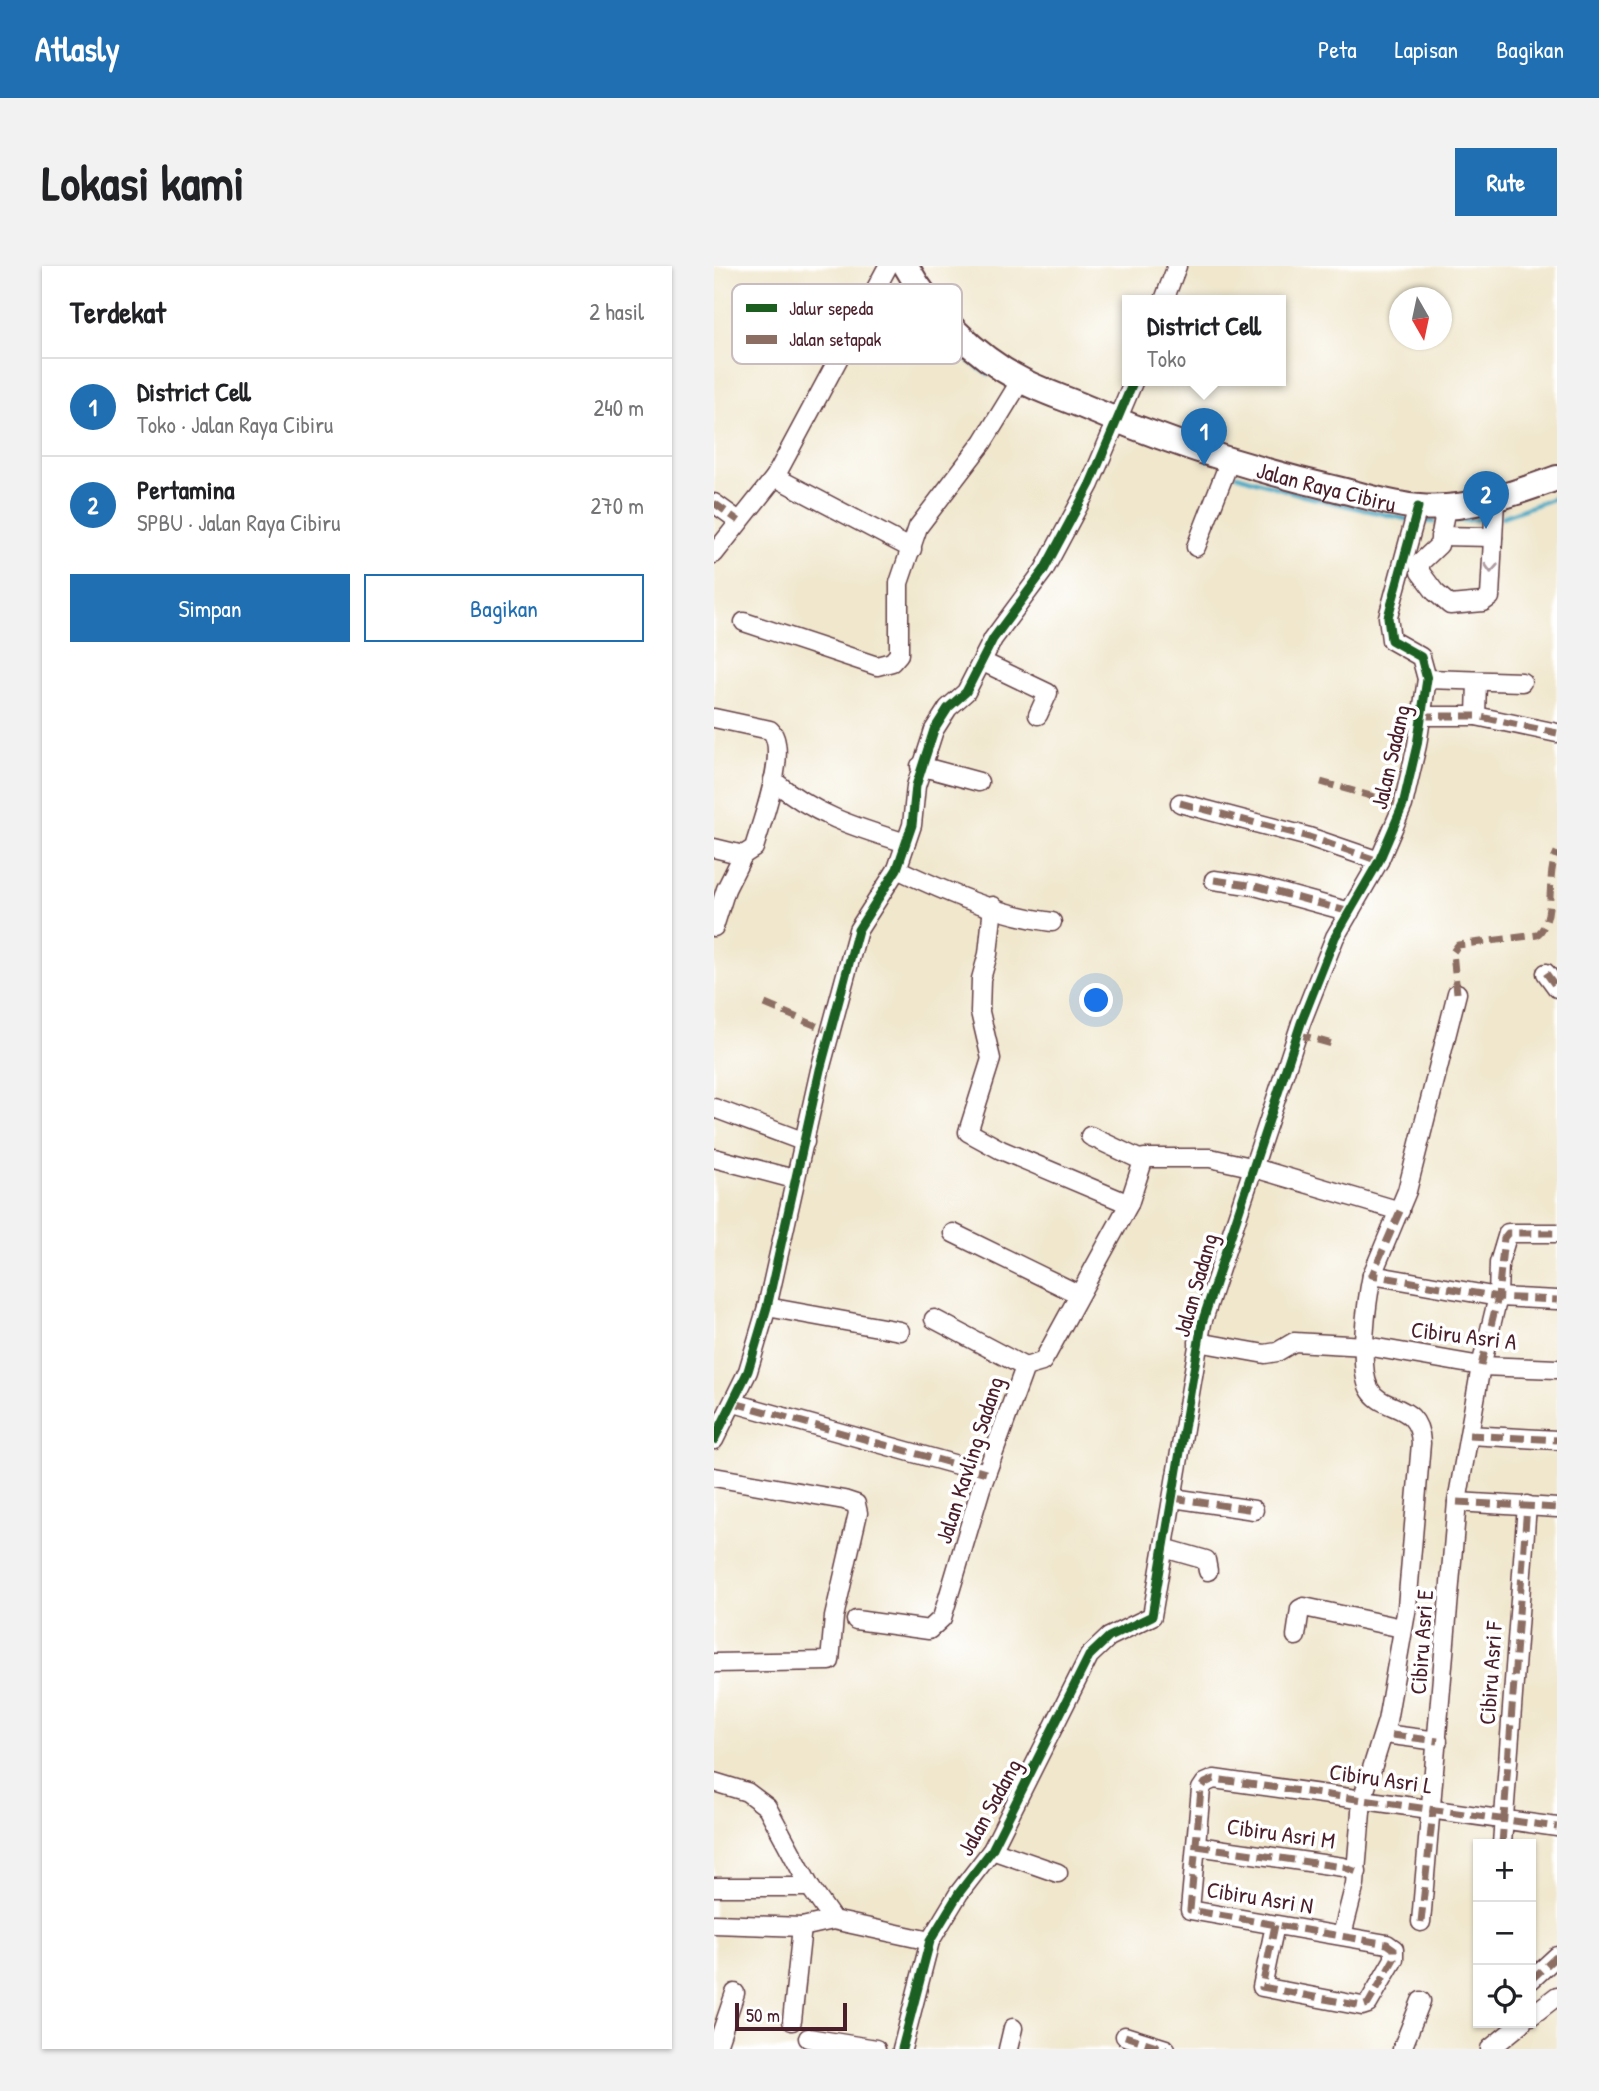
<!DOCTYPE html>
<html lang="id">
<meta charset="utf-8">
<style>
:root{--surface:#fff;--page:#f2f2f2;--text:#202124;--muted:#757577;--line:#e0e0e0;--accent:#1f6fb2}
body{margin:0;font-family:"Patrick Hand",sans-serif;background:var(--page);color:var(--text)}
.controls{position:absolute;right:21px;bottom:21px;display:grid;overflow:hidden;border-radius:0px;box-shadow:0 2px 5px #0004}
.controls button{width:63px;height:63px;display:grid;place-items:center;padding:0;border:0;border-bottom:2px solid var(--line);background:var(--surface);color:var(--text);font:35px sans-serif}
.compass{position:absolute;left:675px;top:21px;width:63px;height:63px;border-radius:50%;background:var(--surface);box-shadow:0 2px 5px #0004;rotate:171deg}
.scale{position:absolute;left:21px;bottom:18px;width:112px;box-sizing:border-box;padding-left:7px;border:4px solid #4a1f2b;border-top:0;font-size:19px;line-height:24px;white-space:nowrap;color:#4a1f2b;-webkit-text-stroke:5px #fff;paint-order:stroke}
.you{position:absolute;left:383px;top:735px;width:24px;height:24px;margin:-18px;border:5px solid #fff;border-radius:50%;background:#1a73e8;box-shadow:0 0 0 10px #1a73e833}
.badge{display:grid;place-items:center;width:46px;height:46px;border-radius:50%;background:var(--accent);color:#fff;font-size:23px;font-weight:700}
.pin{position:absolute;translate:-50% -58px;filter:drop-shadow(0 2px 4px #0008)}
.pin::after{content:'';position:absolute;top:37px;width:24px;height:21px;background:inherit;clip-path:polygon(0 0,100% 0,50% 100%)}
.popup{position:absolute;left:408px;top:29px;width:164px;height:91px;box-sizing:border-box;display:grid;place-content:center;border-radius:0px;background:var(--surface);filter:drop-shadow(0 2px 5px #0005);font-size:23px;white-space:nowrap;color:var(--muted)}
.popup b{font-size:26px;color:var(--text)}
.popup::after{content:'';position:absolute;left:50%;top:100%;margin-left:-14px;border:14px solid transparent;border-top-color:var(--surface)}
.list{margin:0;padding:0;list-style:none}
h2{display:flex;justify-content:space-between;align-items:center;height:91px;margin:0;padding:0 28px;font-size:30px}
h2 small{font-size:23px;font-weight:400;color:var(--muted)}
.list li{display:grid;grid-template-columns:46px 1fr auto;gap:21px;align-items:center;box-sizing:border-box;height:98px;padding:0 28px;border-top:2px solid var(--line)}
.list b{display:block;font-size:26px;white-space:nowrap}
.list p{margin:0;font-size:23px;white-space:nowrap;color:var(--muted)}
.list em{font-size:23px;font-style:normal;color:var(--muted)}
.actions{display:flex;gap:14px;padding:21px 28px}
.actions a{flex:1;padding:16px 0;border:2px solid var(--accent);border-radius:0px;text-align:center;font-size:24px;color:var(--accent)}
.actions .main{background:var(--accent);color:#fff}
.icon{flex:none;width:38px;height:38px;fill:none;stroke:currentColor;stroke-width:2;stroke-linecap:round;stroke-linejoin:round}
.map{position:relative;flex:none;width:843px;height:1783px;overflow:hidden;border-radius:0px}
header{display:flex;align-items:center;gap:42px;box-sizing:border-box;height:98px;padding:0 35px;background:var(--accent);color:#fff}
header strong{font-size:33px}
nav{display:flex;gap:38px;margin-inline-start:auto;font-size:24px}
.intro{display:flex;align-items:center;justify-content:space-between;box-sizing:border-box;height:168px;padding:0 42px}
h1{margin:0;font-size:49px}
.button{padding:18px 32px;border-radius:0px;background:var(--accent);color:#fff;font-size:24px;font-weight:700}
main{display:flex;gap:42px;padding:0 42px}
aside{flex:1;background:var(--surface);border-radius:0px;box-shadow:0 2px 5px #0004}
.map>svg:first-child{display:block}
.lines{fill:none;stroke-linecap:round;stroke-linejoin:round}
.stream{stroke:#45a8c5;stroke-width:4.5}
.minor-casing{stroke:#633d43;stroke-width:21}
.highway-casing{stroke:#633d43;stroke-width:28}
.minor{stroke:#fff;stroke-width:18}
.highway{stroke:#fff;stroke-width:24}
.quiet{stroke:#8d6e63;stroke-width:7;stroke-dasharray:14 7;stroke-linecap:butt}
.cycleway-casing{stroke:#fff;stroke-width:13}
.cycleway{stroke:#1b5e20;stroke-width:9}
.oneway{stroke:#ae9aa0}
.labels{text-anchor:middle;dominant-baseline:central;stroke-width:7;stroke-linejoin:round;paint-order:stroke}
.street-label{font-size:23px;fill:#4a1f2b;stroke:#fff}
.key{fill:#fff;stroke:#c9bcbf;stroke-width:2}
.key-label{font-size:19px;fill:#4a1f2b}
</style>
<header>
<strong>Atlasly</strong>
<nav><a>Peta</a><a>Lapisan</a><a>Bagikan</a></nav>
</header>
<div class="intro"><h1>Lokasi kami</h1><a class="button">Rute</a></div>
<main>
<aside>
<h2>Terdekat<small>2 hasil</small></h2>
<ul class="list">
<li><span class="badge">1</span><div><b>District Cell</b><p>Toko · Jalan Raya Cibiru</p></div><em>240 m</em></li>
<li><span class="badge">2</span><div><b>Pertamina</b><p>SPBU · Jalan Raya Cibiru</p></div><em>270 m</em></li>
</ul>
<div class="actions"><a class="main">Simpan</a><a>Bagikan</a></div>
</aside>
<div class="map">
<svg width="843" height="1783" viewBox="0 0 843 1783">
<rect width="100%" height="100%" fill="#fff"/>
<filter id="ink" filterUnits="userSpaceOnUse"><feTurbulence type="fractalNoise" baseFrequency=".0143" numOctaves="2"/><feDisplacementMap in="SourceGraphic" scale="14" xChannelSelector="R" yChannelSelector="G"/><feConvolveMatrix kernelMatrix="1 2 1 2 8 2 1 2 1" color-interpolation-filters="sRGB"/></filter>
<filter id="wash" filterUnits="userSpaceOnUse"><feTurbulence type="fractalNoise" baseFrequency=".00686" numOctaves="4" result="noise"/><feDisplacementMap in="SourceGraphic" scale="28" xChannelSelector="R" yChannelSelector="G"/><feGaussianBlur stdDeviation="1.57" result="paint"/><feColorMatrix in="noise" values="0 0 0 0 0 0 0 0 0 0 0 0 0 0 0 0 0 1.4 0 .05"/><feComposite in="paint" operator="in"/></filter>
<g filter="url(#wash)">
<rect width="100%" height="100%" fill="#f0e7cd"/>
<g class="lines">
<g class="stream">
<path d="M174,18C203,55 234,82 274,108"/>
<polyline points="523,209 591,230 696,254"/>
<polyline points="788,251 843,231"/>
<polyline points="706,255 720,256"/>
<polyline points="735,255 774,253"/>
</g>
</g>
</g>
<g filter="url(#ink)">
<g class="lines">
<defs>
<g id="minor">
<polyline points="450,34 463,0"/>
<polyline points="61,211 198,283"/>
<polyline points="0,237 25,255"/>
<polyline points="732,241 725,279 706,297 706,306 721,326 736,339 769,336 776,331 781,234"/>
<polyline points="726,270 779,271"/>
<polyline points="482,281 516,194"/>
<polyline points="0,288 61,211 174,0"/>
<polyline points="30,356 163,400 178,396 185,388 185,317 204,261 269,176 307,114"/>
<polyline points="269,396 334,427 324,449"/>
<polyline points="713,413 808,416"/>
<polyline points="706,450 762,450 843,467"/>
<polyline points="762,450 763,415"/>
<path d="M0,452L56,464C76,483 47,557 40,582L29,589L0,582"/>
<polyline points="206,500 265,516"/>
<path d="M59,514C98,548 143,562 192,577"/>
<polyline points="466,537 595,571 665,595"/>
<path d="M183,603C232,626 284,649 338,656"/>
<polyline points="500,614 541,620 636,646"/>
<polyline points="279,640 274,688 267,713 266,746 277,793 254,866 287,884 415,938"/>
<polyline points="0,661 12,623 29,589"/>
<polyline points="832,707 843,722"/>
<polyline points="743,727 693,925 658,1009 784,1031 843,1034"/>
<polyline points="0,842 91,876"/>
<polyline points="376,870 427,894"/>
<polyline points="0,892 80,913"/>
<polyline points="239,967 364,1028"/>
<polyline points="53,1041 186,1065"/>
<polyline points="220,1053 311,1101"/>
<polyline points="484,1076 551,1088 563,1086 580,1076 652,1080 767,1100 843,1103"/>
<polyline points="20,1137 272,1207"/>
<polyline points="755,1169 843,1174"/>
<polyline points="0,1174 34,1105 53,1041 106,804 144,664 183,603 198,559 202,520 220,464 234,442 252,426 279,373 330,304 376,218 420,114"/>
<polyline points="0,1211 130,1234 142,1238 144,1247 120,1351 116,1395 0,1397"/>
<polyline points="459,1232 540,1244"/>
<polyline points="743,1236 843,1242"/>
<polyline points="450,1282 492,1294 494,1305"/>
<polyline points="142,1354 215,1364 228,1352 267,1222 311,1101 328,1096 333,1088 415,938 430,892 496,892 537,901 686,945"/>
<polyline points="582,1370 586,1343 590,1341 688,1362"/>
<polyline points="678,1469 724,1475"/>
<polyline points="0,1516 33,1526 53,1541 96,1621 119,1654 216,1675"/>
<polyline points="788,1578 813,1239"/>
<polyline points="483,1580 629,1601 643,1606"/>
<polyline points="278,1584 344,1607"/>
<polyline points="0,1621 96,1621"/>
<polyline points="707,1656 743,1236 767,1100 784,1031 785,997 794,967 843,967"/>
<polyline points="0,1658 88,1661 119,1654"/>
<polyline points="561,1659 548,1721 648,1740 654,1738 680,1693 680,1683 673,1678 476,1644 487,1523 491,1517 500,1513 843,1561"/>
<path d="M628,1669L641,1618L648,1534L673,1455L693,1341L707,1177C705,1134 668,1148 655,1122C644,1100 653,1034 658,1009"/>
<polyline points="817,1714 843,1690"/>
<polyline points="817,1750 843,1730"/>
<polyline points="78,1755 88,1661"/>
<polyline points="411,1770 452,1783"/>
<polyline points="94,1772 162,1783"/>
<polyline points="2,1783 21,1727"/>
<polyline points="188,1783 216,1675 245,1627 278,1584 375,1390 395,1371 438,1350 488,1057 587,757 621,671 665,595 689,539 703,479 713,413 707,391 677,374 674,351 704,241"/>
<polyline points="294,1783 299,1762"/>
<polyline points="688,1783 707,1735"/>
<polyline points="776,1783 808,1757"/>
</g>
<g id="highway">
<path id="s1" d="M192,0C217,46 261,90 307,114C327,125 350,132 371,141C453,176 540,204 627,224C652,230 679,239 705,241C753,245 799,228 843,212"/>
</g>
</defs>
<use href="#minor" class="minor-casing"/>
<use href="#highway" class="highway-casing"/>
<use href="#minor" class="minor"/>
<use href="#highway" class="highway"/>
<g class="quiet">
<polyline points="0,237 25,255"/>
<polyline points="706,450 762,450 843,467"/>
<polyline points="607,516 689,539"/>
<polyline points="466,537 595,571 665,595"/>
<polyline points="500,614 541,620 636,646"/>
<polyline points="832,707 843,722"/>
<path d="M743,727L739,686L744,679L823,669C843,653 831,611 843,586"/>
<polyline points="51,738 117,766"/>
<polyline points="583,768 618,778"/>
<polyline points="686,945 658,1009 784,1031 843,1034"/>
<polyline points="767,1100 784,1031 790,972 794,967 843,967"/>
<polyline points="20,1137 272,1207"/>
<polyline points="755,1169 843,1174"/>
<polyline points="459,1232 540,1244"/>
<polyline points="743,1236 843,1242"/>
<polyline points="678,1469 724,1475"/>
<polyline points="788,1578 813,1239"/>
<polyline points="483,1580 629,1601 643,1606"/>
<polyline points="707,1656 719,1545"/>
<polyline points="561,1659 548,1721 648,1740 654,1738 680,1693 680,1683 673,1678 476,1644 487,1523 491,1517 500,1513 843,1561"/>
<polyline points="817,1714 843,1690"/>
<polyline points="411,1770 452,1783"/>
</g>
<defs>
<g id="cycleway">
<polyline points="0,1174 34,1105 53,1041 106,804 144,664 183,603 198,559 202,520 220,464 234,442 252,426 279,373 330,304 376,218 420,114"/>
<polyline points="188,1783 216,1675 245,1627 278,1584 375,1390 395,1371 438,1350 488,1057 587,757 621,671 665,595 689,539 703,479 713,413 707,391 677,374 674,351 704,241"/>
</g>
</defs>
<use href="#cycleway" class="cycleway-casing"/>
<use href="#cycleway" class="cycleway"/>
</g>
<defs><path id="oneway-chevron" d="M-2-3.5L2.5 0L-2 3.5" fill="none" stroke-width="1.6" stroke-linecap="round" stroke-linejoin="round" transform="scale(1.75)"/></defs>
<use class="oneway" href="#oneway-chevron" transform="translate(777 302) rotate(93)"/>
</g>
<g class="labels">
<g class="street-label">
<text stroke="none"><textPath href="#s1" startOffset="488">Jalan Raya Cibiru</textPath></text>
<text transform="translate(676 491) rotate(-77)">Jalan Sadang</text>
<text transform="translate(481 1019) rotate(-74)">Jalan Sadang</text>
<text transform="translate(750 1069) rotate(7)">Cibiru Asri A</text>
<text transform="translate(255 1194) rotate(-72)">Jalan Kavling Sadang</text>
<text transform="translate(707 1376) rotate(-86)">Cibiru Asri E</text>
<text transform="translate(776 1407) rotate(-86)">Cibiru Asri F</text>
<text transform="translate(667 1512) rotate(8)">Cibiru Asri L</text>
<text transform="translate(275 1541) rotate(-61)">Jalan Sadang</text>
<text transform="translate(567 1567) rotate(8)">Cibiru Asri M</text>
<text transform="translate(546 1631) rotate(9)">Cibiru Asri N</text>
</g>
</g>
<rect x="18" y="18" width="230" height="80" rx="10" class="key"/>
<rect x="32" y="38" width="31" height="8" fill="#1b5e20"/>
<rect x="32" y="69" width="31" height="9" fill="#8d6e63"/>
<g class="key-label">
<text x="75" y="49">Jalur sepeda</text>
<text x="75" y="80">Jalan setapak</text>
</g>
</svg>
<div class="controls">
<button>+</button>
<button>−</button>
<button><svg class="icon" aria-label="locate" viewBox="0 0 24 24"><circle cx="12" cy="12" r="6"/><path d="M12 2v4M12 18v4M2 12h4M18 12h4"/></svg></button>
</div>
<svg class="compass" viewBox="-18 -18 36 36"><path d="M0-13l5 13h-10z" fill="#e53935"/><path d="M0 13l5-13h-10z" fill="#757577"/></svg>
<div class="scale">50 m</div>
<div class="you"></div>
<div class="pin badge" style="left:490px;top:200px">1</div>
<div class="popup"><b>District Cell</b>Toko</div>
<div class="pin badge" style="left:772px;top:263px">2</div>
</div>
</main>
